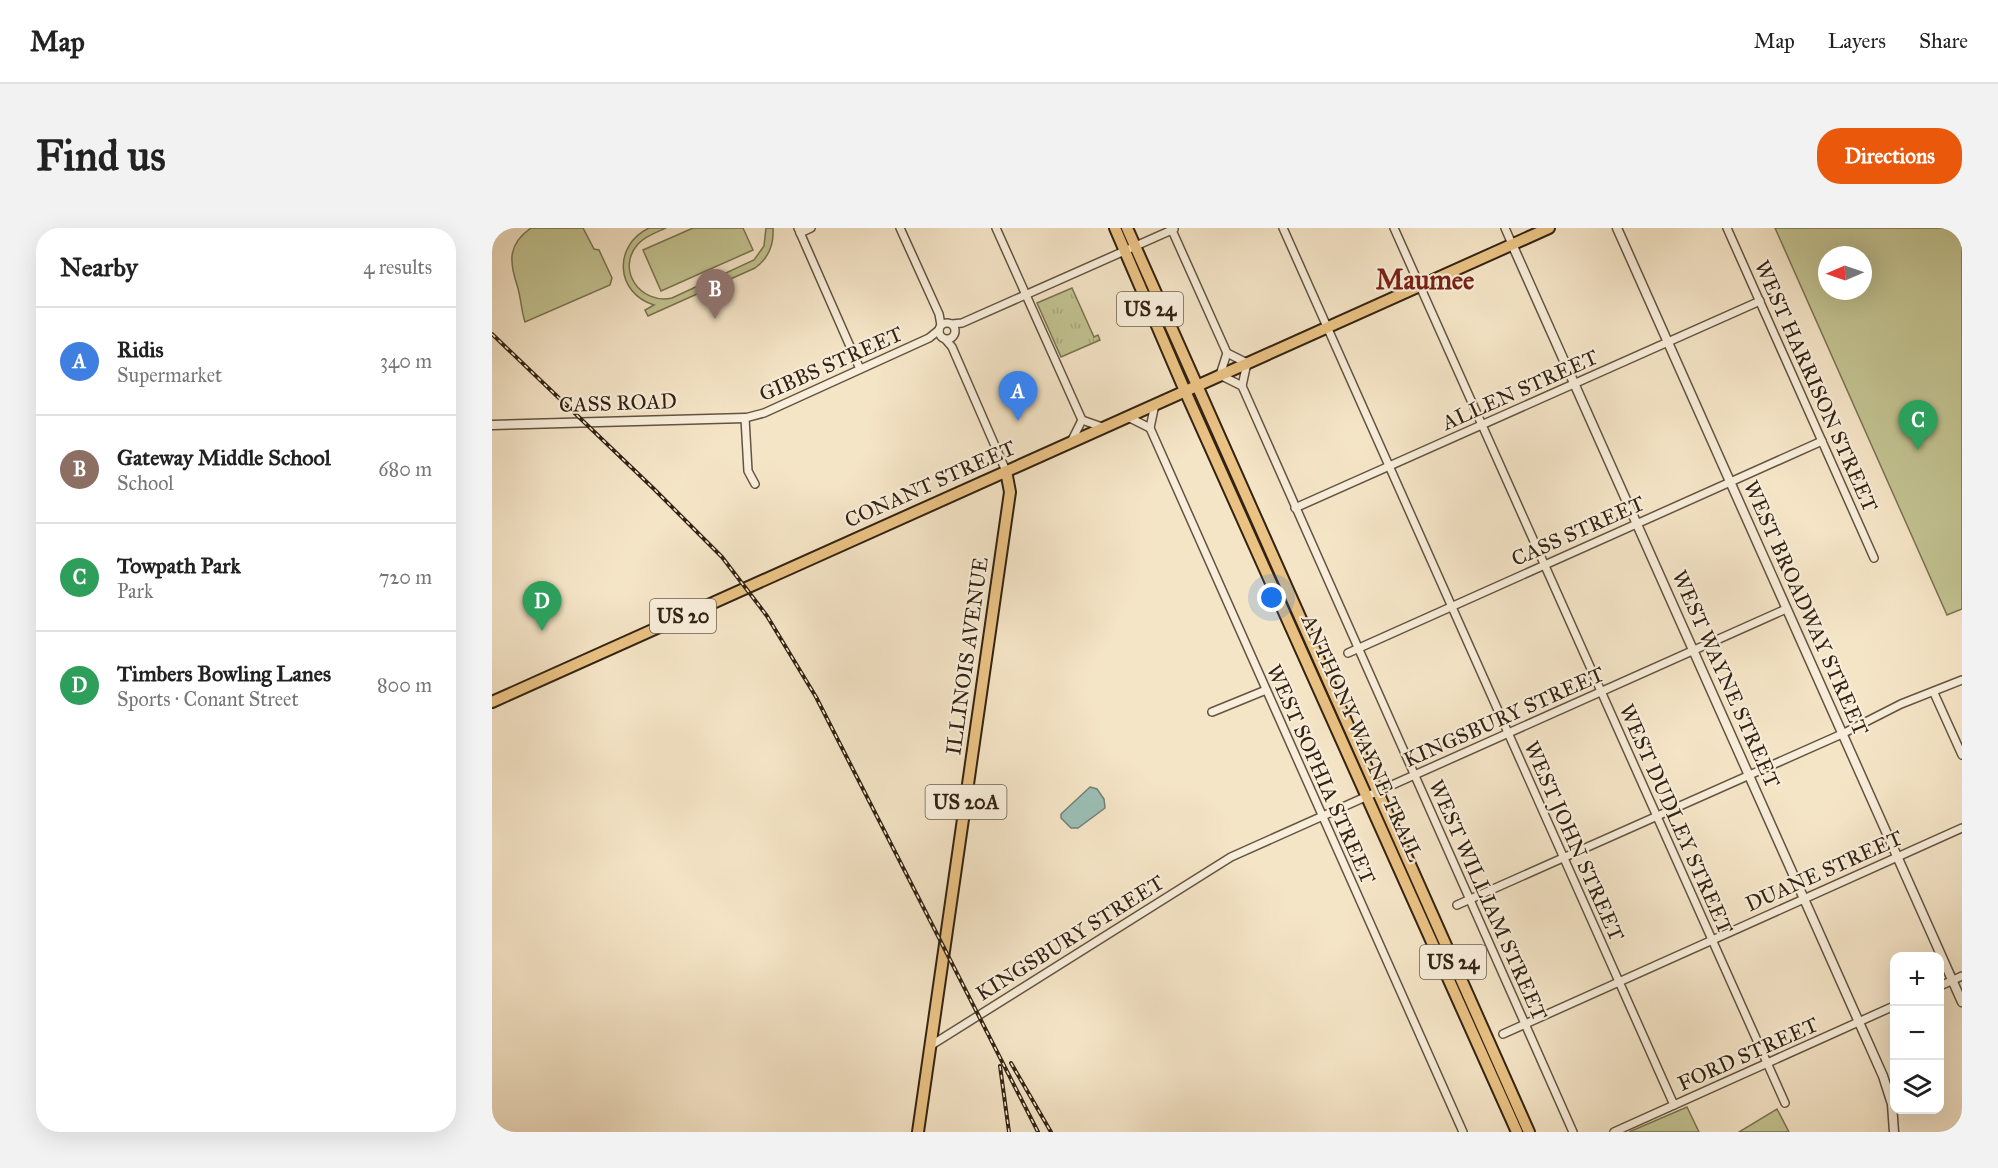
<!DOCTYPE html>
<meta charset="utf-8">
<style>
:root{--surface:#fff;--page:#f2f2f2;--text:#222;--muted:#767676;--line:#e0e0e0;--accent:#ea580c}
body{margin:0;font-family:"IM FELL Great Primer",serif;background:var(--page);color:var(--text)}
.controls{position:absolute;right:18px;bottom:18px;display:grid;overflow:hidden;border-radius:12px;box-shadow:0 6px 24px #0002}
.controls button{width:54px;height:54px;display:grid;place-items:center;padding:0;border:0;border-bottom:2px solid var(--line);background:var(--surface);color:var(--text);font:30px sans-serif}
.compass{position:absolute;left:1326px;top:18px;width:54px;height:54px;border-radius:50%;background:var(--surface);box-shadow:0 6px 24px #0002;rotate:268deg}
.you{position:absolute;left:780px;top:370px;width:21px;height:21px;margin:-15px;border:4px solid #fff;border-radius:50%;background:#1a73e8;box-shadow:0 0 0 9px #1a73e833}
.badge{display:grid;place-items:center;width:39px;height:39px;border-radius:50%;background:var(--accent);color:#fff;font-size:20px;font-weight:700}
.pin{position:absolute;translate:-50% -50px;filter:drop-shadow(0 2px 3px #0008)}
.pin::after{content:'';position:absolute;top:32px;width:21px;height:18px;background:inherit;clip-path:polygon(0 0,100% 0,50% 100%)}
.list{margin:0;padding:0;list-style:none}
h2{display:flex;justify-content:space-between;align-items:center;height:78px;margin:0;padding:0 24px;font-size:26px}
h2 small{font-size:20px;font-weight:400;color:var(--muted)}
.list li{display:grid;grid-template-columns:39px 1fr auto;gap:18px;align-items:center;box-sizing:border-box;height:108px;padding:0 24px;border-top:2px solid var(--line)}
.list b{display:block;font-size:22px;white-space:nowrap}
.list p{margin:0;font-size:20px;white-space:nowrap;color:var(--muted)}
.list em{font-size:20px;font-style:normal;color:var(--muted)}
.icon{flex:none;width:33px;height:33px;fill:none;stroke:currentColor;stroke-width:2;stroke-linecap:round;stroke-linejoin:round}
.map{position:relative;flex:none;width:1470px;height:904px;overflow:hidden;border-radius:24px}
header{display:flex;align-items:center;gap:36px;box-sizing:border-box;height:84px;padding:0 30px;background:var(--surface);border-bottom:2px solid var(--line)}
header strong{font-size:28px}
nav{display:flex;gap:33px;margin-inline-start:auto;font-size:21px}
.intro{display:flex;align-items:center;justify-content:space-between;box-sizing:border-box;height:144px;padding:0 36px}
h1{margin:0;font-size:42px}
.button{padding:15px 27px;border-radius:24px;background:var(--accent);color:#fff;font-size:21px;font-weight:700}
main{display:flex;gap:36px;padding:0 36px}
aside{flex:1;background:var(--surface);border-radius:24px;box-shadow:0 6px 24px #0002}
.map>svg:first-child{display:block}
.grass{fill:url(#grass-tufts);stroke:#7a7352;stroke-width:1.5}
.park{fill:#c2c391;stroke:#7a7352;stroke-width:1.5;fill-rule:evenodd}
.water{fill:#9cbfb7;stroke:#728175;stroke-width:1.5}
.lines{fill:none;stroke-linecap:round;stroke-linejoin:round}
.minor-casing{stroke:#635440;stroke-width:10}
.tertiary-casing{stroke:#635440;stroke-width:11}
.primary-casing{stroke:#322313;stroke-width:14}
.trunk-casing{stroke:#322313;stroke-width:14}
.minor{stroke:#f8eedb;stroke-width:7}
.tertiary{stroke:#f8eedb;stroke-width:8}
.primary{stroke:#eac284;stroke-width:10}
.trunk{stroke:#eac284;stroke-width:10}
.rail-casing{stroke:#322313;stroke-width:4}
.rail{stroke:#f8eedb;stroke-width:1.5;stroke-dasharray:4.5;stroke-linecap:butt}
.labels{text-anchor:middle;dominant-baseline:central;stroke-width:4.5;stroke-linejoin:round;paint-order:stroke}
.shield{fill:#f8eedb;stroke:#6d604f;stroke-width:1.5}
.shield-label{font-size:20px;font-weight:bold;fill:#322313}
.street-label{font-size:21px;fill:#322313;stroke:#f8eedb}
.district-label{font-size:27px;font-weight:bold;fill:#7a1f14;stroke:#f8eedb}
</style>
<header>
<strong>Map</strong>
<nav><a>Map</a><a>Layers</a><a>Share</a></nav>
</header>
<div class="intro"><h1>Find us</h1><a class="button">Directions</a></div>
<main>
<aside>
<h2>Nearby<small>4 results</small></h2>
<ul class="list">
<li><span class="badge" style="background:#3f7fe0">A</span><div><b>Ridis</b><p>Supermarket</p></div><em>340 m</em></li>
<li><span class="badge" style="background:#8d6e63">B</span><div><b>Gateway Middle School</b><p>School</p></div><em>680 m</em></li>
<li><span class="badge" style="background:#2e9e5b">C</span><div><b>Towpath Park</b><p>Park</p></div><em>720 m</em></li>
<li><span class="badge" style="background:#2e9e5b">D</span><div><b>Timbers Bowling Lanes</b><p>Sports · Conant Street</p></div><em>800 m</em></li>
</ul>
</aside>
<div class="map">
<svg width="1470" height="904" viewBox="0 0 1470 904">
<defs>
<pattern id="grass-tufts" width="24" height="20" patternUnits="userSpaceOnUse" patternTransform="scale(1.5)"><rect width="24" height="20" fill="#c2c391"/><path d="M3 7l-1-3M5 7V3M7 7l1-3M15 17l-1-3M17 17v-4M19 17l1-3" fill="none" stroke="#a7a77c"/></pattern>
</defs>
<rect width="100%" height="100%" fill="#f5e5c7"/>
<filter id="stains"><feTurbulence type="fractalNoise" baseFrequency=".00333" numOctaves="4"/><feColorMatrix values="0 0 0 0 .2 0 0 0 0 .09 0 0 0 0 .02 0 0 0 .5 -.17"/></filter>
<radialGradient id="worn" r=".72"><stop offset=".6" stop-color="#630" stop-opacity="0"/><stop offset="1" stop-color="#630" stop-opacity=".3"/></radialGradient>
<polygon class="grass" points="580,60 602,109 606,107 608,112 569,129 545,75"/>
<g class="park">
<path d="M39,0H91L102,21L107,22L120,50L118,57L33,94C29,82 29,69 25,57C17,33 16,16 39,0Z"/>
<path d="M157,0H174C165,4 153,8 146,16C123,42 149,77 180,70L262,32L272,18L274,0H281C282,17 277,30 263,40L156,88L153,82L162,77C123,65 121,17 157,0Z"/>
<polygon points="201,0 251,0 261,22 169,63 151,22"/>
<path d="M1283,0H1470V381L1455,387ZM1335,27H1371V63H1335Z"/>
<polygon points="1195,879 1207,904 1137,904"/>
<polygon points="1285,881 1297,904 1247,904"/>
</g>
<polygon class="water" points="598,559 605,561 612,571 613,580 586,600 579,600 569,590 569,586"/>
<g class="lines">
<defs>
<g id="minor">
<polyline points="306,0 368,141"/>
<polyline points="408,0 447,86 449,97"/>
<polyline points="504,0 590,192 610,199"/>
<polyline points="679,0 735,125 755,135 750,158 1081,904"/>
<polyline points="791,0 1182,877"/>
<polyline points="902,0 1293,875"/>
<polyline points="1013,0 1020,16"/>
<polyline points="1235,0 1382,330"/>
<polyline points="308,5 319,0"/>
<circle cx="455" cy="103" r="8"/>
<polyline points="460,96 470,95 682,1"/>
<polyline points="454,112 460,119 514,243"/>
<polyline points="735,125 728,147 750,158"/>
<polyline points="663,176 658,200 971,904"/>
<polyline points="636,189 658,200"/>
<polyline points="579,214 590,192"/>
<polyline points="263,256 256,243 253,190 272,185 437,110 447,102"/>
<polyline points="803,280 1268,73"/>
<polyline points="856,425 1330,213"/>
<polyline points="1442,465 1470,527"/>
<polyline points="720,484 774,462"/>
<polyline points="965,677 1350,506 1409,476 1470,452"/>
<polyline points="1448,758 1470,748"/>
<polyline points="1011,806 1470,600"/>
<polyline points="438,818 739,629 1294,381"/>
<polyline points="1122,904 1402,778"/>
</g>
<g id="tertiary">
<polyline points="1125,0 1470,774"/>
<polyline points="1020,16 1391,848 1400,876 1402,904"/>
<polyline points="0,197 253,190"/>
</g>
<g id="primary">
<polyline points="0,474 1057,0"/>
<polyline points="426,904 518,264 514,243"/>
</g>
<g id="trunk">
<polyline points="623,0 693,163 1025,904"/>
<polyline points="635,0 1037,904"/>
</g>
</defs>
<use href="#minor" class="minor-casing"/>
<use href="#tertiary" class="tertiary-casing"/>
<use href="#primary" class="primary-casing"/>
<use href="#trunk" class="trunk-casing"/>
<use href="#minor" class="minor"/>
<use href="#tertiary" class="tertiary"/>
<use href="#primary" class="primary"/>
<use href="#trunk" class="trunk"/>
<defs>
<g id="rail">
<polyline points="0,106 162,261 230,329 275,388 324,469 546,904"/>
<polyline points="519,835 559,904"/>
<polyline points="508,838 517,904"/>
</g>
</defs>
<use href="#rail" class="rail-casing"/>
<use href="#rail" class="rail"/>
</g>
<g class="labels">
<g class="shield">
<rect x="625" y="64" width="66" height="34" rx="4.5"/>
<rect x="158" y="371" width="66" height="34" rx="4.5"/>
<rect x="433.5" y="557" width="81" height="34" rx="4.5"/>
<rect x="928" y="717" width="66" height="34" rx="4.5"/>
</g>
<g class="shield-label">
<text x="658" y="81">US 24</text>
<text x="191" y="388">US 20</text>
<text x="474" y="574">US 20A</text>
<text x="961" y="734">US 24</text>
</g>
<g class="street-label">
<text transform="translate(339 136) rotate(-24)">GIBBS STREET</text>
<text transform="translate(1324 158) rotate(66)">WEST HARRISON STREET</text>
<text transform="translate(1028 162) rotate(-24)">ALLEN STREET</text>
<text transform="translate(126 175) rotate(-2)">CASS ROAD</text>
<text transform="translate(438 256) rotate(-24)">CONANT STREET</text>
<text transform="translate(1086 303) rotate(-24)">CASS STREET</text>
<text transform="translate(1314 380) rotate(66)">WEST BROADWAY STREET</text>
<text transform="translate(475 428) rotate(-82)">ILLINOIS AVENUE</text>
<text transform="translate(1234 451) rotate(66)">WEST WAYNE STREET</text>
<text transform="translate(1012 489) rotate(-24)">KINGSBURY STREET</text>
<text transform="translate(870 510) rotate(66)">ANTHONY WAYNE TRAIL</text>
<text transform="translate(829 546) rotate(66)">WEST SOPHIA STREET</text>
<text transform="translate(1184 591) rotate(66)">WEST DUDLEY STREET</text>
<text transform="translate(1082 613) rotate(66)">WEST JOHN STREET</text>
<text transform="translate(1332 643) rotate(-24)">DUANE STREET</text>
<text transform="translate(996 672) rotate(66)">WEST WILLIAM STREET</text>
<text transform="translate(578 710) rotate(-32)">KINGSBURY STREET</text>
<text transform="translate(1256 826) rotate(-24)">FORD STREET</text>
</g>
<g class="district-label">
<text x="933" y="51">Maumee</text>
</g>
</g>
<rect width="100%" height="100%" filter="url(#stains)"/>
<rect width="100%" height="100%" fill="url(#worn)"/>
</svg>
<div class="controls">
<button>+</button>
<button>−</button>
<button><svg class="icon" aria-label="layers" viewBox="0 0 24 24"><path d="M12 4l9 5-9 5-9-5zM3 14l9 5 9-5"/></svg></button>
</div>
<svg class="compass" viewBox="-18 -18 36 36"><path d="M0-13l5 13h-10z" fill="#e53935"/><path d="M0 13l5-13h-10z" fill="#767676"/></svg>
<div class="you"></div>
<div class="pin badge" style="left:526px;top:193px;background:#3f7fe0">A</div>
<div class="pin badge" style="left:223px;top:91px;background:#8d6e63">B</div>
<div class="pin badge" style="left:1426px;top:222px;background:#2e9e5b">C</div>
<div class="pin badge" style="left:50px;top:403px;background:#2e9e5b">D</div>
</div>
</main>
